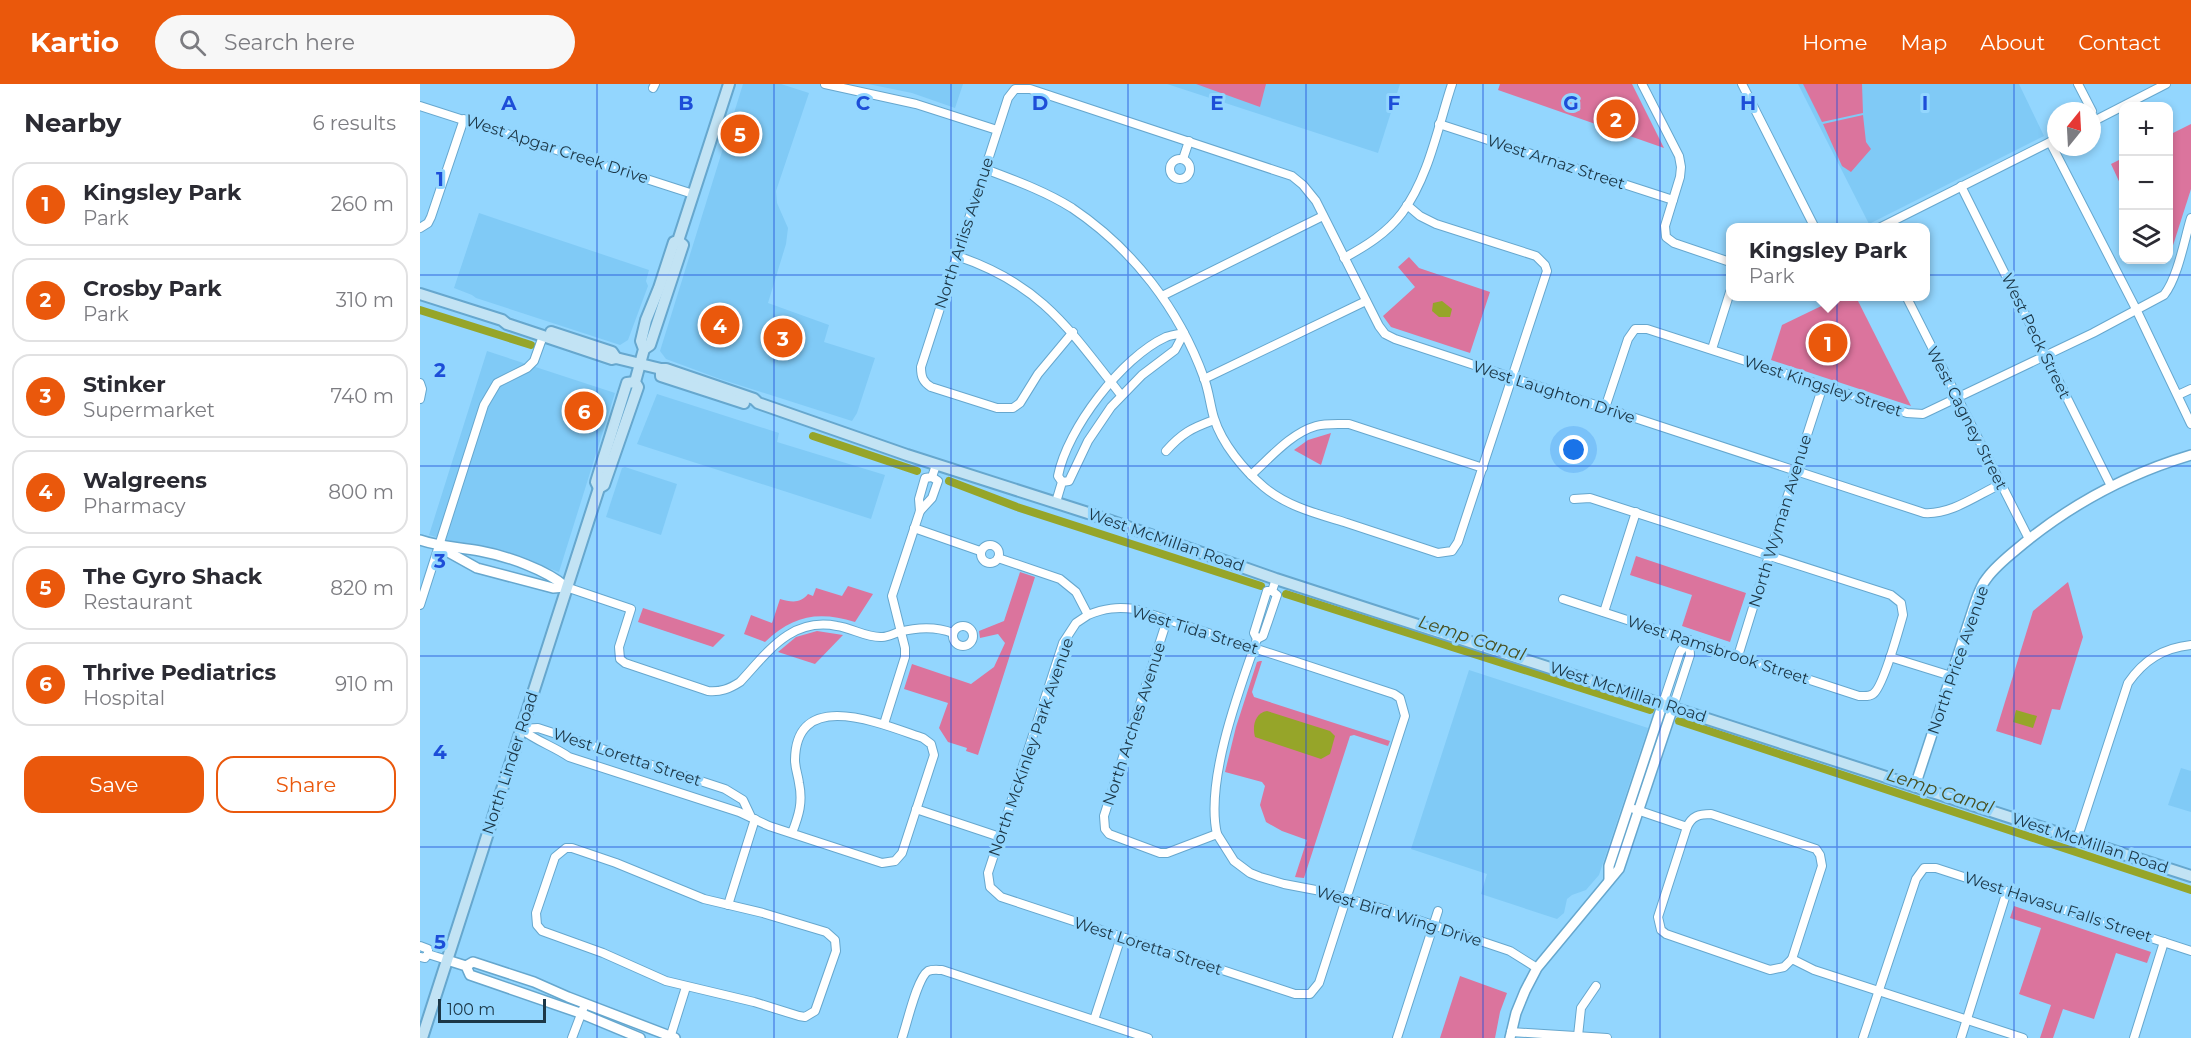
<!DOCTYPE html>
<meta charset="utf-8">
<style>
:root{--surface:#fff;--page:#f7f7f7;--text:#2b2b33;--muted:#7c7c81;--line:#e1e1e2;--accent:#ea580c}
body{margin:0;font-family:Montserrat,sans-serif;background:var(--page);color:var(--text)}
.controls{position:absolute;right:18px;top:18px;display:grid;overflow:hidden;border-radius:12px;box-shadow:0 3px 9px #0003}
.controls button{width:54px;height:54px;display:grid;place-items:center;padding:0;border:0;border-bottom:2px solid var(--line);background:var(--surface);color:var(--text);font:30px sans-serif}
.compass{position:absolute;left:1627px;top:18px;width:54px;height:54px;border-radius:50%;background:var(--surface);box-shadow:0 3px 9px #0003;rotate:18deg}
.scale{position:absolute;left:18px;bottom:15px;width:108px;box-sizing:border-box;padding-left:6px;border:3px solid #1c3747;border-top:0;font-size:16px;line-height:21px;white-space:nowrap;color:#1c3747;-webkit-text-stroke:4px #93d6fe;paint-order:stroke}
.you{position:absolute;left:1154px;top:366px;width:21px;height:21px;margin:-15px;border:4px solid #fff;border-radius:50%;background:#1a73e8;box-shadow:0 0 0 9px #1a73e833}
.badge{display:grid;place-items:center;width:39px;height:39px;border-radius:50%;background:var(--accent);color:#fff;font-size:20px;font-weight:700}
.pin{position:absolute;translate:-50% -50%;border:3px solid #fff;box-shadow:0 2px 6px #0006}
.popup{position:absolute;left:1306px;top:139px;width:204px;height:78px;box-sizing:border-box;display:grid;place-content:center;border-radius:12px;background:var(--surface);filter:drop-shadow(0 2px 4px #0005);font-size:20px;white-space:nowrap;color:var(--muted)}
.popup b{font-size:22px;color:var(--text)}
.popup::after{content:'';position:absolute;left:50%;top:100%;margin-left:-12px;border:12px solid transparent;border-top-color:var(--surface)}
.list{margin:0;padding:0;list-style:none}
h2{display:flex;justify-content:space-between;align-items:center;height:78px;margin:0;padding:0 24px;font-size:26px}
h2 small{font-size:20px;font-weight:400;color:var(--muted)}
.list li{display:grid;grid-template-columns:39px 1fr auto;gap:18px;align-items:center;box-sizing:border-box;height:84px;margin:0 12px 12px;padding:0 12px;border:2px solid var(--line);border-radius:18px}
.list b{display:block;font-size:22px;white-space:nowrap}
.list p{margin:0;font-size:20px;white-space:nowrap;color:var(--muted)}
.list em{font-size:20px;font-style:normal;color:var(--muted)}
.actions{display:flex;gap:12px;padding:18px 24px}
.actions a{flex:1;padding:14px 0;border:2px solid var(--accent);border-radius:18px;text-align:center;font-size:21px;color:var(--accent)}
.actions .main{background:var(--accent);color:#fff}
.icon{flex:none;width:33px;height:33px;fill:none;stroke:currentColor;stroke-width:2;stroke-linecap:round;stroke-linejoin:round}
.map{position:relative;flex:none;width:1771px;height:954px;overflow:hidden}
header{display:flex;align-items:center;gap:36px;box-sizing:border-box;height:84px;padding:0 30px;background:var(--accent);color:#fff}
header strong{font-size:28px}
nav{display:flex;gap:33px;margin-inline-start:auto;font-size:21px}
.search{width:420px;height:54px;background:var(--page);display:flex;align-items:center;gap:15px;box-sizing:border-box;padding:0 21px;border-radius:33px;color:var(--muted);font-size:22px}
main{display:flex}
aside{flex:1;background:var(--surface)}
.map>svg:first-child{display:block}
.built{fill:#80caf6}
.green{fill:#db749d}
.water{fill:#96a529}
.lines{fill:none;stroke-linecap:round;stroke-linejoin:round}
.canal{stroke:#96a529;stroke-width:8}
.minor-casing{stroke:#66a7ce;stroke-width:10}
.tertiary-casing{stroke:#66a7ce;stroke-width:12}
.secondary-casing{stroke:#66a7ce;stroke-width:14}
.minor{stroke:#fff;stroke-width:8}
.tertiary{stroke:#fff;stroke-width:9}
.secondary{stroke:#c2e3f4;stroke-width:10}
.grid{fill:none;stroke:#1d4ed8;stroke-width:1.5;stroke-opacity:0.55}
.labels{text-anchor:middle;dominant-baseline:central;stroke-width:6;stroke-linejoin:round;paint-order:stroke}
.street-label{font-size:16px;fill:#1c3747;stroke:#93d6fe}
.water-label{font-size:18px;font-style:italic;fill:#484f1f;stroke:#93d6fe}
.grid-label{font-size:20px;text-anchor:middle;font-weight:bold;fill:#1d4ed8;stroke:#93d6fe;stroke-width:6;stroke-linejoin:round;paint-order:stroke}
</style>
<header>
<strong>Kartio</strong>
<div class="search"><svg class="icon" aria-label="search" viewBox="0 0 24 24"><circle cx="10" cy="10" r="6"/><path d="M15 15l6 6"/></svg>Search here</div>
<nav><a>Home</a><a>Map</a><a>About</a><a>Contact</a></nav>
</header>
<main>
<aside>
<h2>Nearby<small>6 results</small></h2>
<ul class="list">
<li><span class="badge">1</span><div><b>Kingsley Park</b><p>Park</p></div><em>260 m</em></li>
<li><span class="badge">2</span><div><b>Crosby Park</b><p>Park</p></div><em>310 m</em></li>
<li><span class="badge">3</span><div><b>Stinker</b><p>Supermarket</p></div><em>740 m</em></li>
<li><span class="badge">4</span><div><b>Walgreens</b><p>Pharmacy</p></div><em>800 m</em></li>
<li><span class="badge">5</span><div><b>The Gyro Shack</b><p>Restaurant</p></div><em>820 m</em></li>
<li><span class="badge">6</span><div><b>Thrive Pediatrics</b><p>Hospital</p></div><em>910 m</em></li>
</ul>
<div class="actions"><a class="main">Save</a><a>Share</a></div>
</aside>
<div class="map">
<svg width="1771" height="954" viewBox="0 0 1771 954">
<rect width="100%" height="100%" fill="#93d6fe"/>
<g class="built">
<polygon points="323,0 361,0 389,9 356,107 357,119 368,144 366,160 348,219 409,241 404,258 455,274 437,329 432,337 300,295 246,275 240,267"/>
<polygon points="448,0 543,0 535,24 492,9"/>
<polygon points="747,0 980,0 958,69"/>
<polygon points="1378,0 1599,0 1624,52 1449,140"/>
<polygon points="59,129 229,186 226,197 228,202 208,256 200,261 56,214 52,211 34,204"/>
<polygon points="67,267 195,309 139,488 75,465 26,456 9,451"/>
<polygon points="237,310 359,349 357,358 465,391 451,435 217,360"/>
<polygon points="205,383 257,400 241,451 186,433 202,384"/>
<polygon points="1049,586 1228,644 1179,791 1166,806 1152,811 1147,815 1144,829 1137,835 1061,810 1067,790 991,765"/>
<polygon points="1761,684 1771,687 1771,728 1748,721"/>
</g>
<g class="green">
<polygon points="776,0 846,0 840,23"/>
<polygon points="1080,0 1212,0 1244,64 1078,6"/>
<polygon points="1383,0 1442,0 1443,29 1402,38"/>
<polygon points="1443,31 1446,58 1451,65 1431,88 1422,82 1403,40"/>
<polygon points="1771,40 1771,105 1749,174 1749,51"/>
<polygon points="1703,74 1703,106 1691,80"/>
<polygon points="989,173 999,184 1070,208 1050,269 971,243 963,232 995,203 978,183"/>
<polygon points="1420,213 1436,213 1491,322 1351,276 1362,241"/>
<polygon points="911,349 901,381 874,366 888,356"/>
<polygon points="1216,472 1326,509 1310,558 1262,542 1272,511 1210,491"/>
<polygon points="600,488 615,493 558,671 546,667 547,664 528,658 519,644 528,619 484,605 492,580 551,600 574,583 585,559 578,550 560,554 559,547 584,537"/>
<polygon points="1648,498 1663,553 1640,626 1632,625 1621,661 1576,647 1613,527"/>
<path d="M428,502L453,510L435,538C399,527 373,531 345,558L324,550L331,531L352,539L360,515C371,518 380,520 388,510L393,512L396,504L422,512Z"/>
<polygon points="223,524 305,551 293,563 218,538"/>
<polygon points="397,547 423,551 395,580 358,568 376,553"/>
<polygon points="840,577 842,577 832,608 834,613 970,657 968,662 934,651 930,652 884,794 875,793 887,756 862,747 846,738 840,721 845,702 842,698 805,688 816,643 837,578"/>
<polygon points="1594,822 1731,868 1727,879 1696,869 1674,935 1643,925 1633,954 1620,954 1631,921 1599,910 1621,844 1590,834"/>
<polygon points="1040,892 1087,909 1080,928 1075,954 1020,954"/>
</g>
<g class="water">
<polygon points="1022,217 1032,225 1030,233 1019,233 1012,227 1013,219"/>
<polygon points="1596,626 1617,632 1613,644 1593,638"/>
<path d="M847,627L910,647L915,652L910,670L901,675L835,653C832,642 835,629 847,627Z"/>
</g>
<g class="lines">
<g class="canal">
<polyline points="0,226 111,261"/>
<polyline points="393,352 497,387"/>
<polyline points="529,397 597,423 841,502"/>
<polyline points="866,510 1230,626"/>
<polyline points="1259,637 1771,806"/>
</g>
<defs>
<g id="minor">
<polyline points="405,0 496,20 577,46"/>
<polyline points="1222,0 1259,72 1261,83 1260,93 1245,142 1246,153 1254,159 1310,178"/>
<polyline points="1322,0 1395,144"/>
<polyline points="1658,0 1672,27"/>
<polyline points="233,4 235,0"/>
<polyline points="0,22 273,110"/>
<polyline points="1672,38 1746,0"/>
<polyline points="1019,40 1253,116"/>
<polyline points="1630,58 1716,225 1771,340"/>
<circle cx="760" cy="85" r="10"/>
<polyline points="763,75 769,57"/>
<path d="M565,85C594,96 625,107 652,124C713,165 759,225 784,294C789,307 790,321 794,334C802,360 824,386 844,403C868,423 898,430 927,439C957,449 988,459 1018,469L1032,467L1038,458L1127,187L1125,181L1116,172L1016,140L1000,132L987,121"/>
<polyline points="1541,102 1691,402"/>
<polyline points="0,144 8,139 11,133 44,35"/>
<polyline points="1459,144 1636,55"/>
<path d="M537,172C621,200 649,245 701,311"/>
<path d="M924,174C946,162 967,149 982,129C1009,93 1018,42 1032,0"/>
<polyline points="742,212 903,132"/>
<polyline points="1486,212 1609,455"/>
<path d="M653,248L618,290L600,319L593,324H577L511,303C503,298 501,293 501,283L588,14L595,5H610L872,92L883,101L896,117L959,242L965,250L975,255L1504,429C1531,431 1557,411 1581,400"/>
<polyline points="1292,265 1310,208"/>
<polyline points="784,295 946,217"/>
<polyline points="0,299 2,305 0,315"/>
<polyline points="1758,311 1771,305"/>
<path d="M1185,324L1208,255L1215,245H1227L1487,329L1503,330L1673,249L1744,211C1758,193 1764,157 1771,134"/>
<path d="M746,367C762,349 772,344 794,336"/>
<path d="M831,391C850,374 871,349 896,342C906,339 918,340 929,340L1063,384"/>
<path d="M636,418L642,398L638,392C647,345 702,273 746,253C751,251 758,250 764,249L755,266L722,291L691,323L668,357L649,397L642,398"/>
<polyline points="500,427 512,414 518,397 512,393"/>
<polyline points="494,444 560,467"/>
<circle cx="570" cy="470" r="9"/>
<path d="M578,474L640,495L656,508L668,531C685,524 697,523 715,525L974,610L980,614L985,632L899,899L890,910H875L581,813L570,803L568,789L643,559L656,539L668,531"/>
<path d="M146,503L211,525L199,563L200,575L205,579L288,607C301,608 309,605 320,598C348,568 371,533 417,542C432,544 447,554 462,553C468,553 473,550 479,548C498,543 515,542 533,549"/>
<polyline points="852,507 857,511 843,552 837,555 834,549 847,507 852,507 856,495"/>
<path d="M1143,515L1439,612C1444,612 1449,613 1453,610C1463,604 1479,545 1483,531L1481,519L1471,511L1170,414L1154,415"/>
<polyline points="0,521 64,321 77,299 107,284 114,277 123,252"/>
<polyline points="1184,528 1216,428"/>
<polyline points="747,536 684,732 685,745 689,750 740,769 747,769 797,750 814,777 830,789 840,793 864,800 901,807 974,828 1090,867 1117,884"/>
<circle cx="543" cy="552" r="10"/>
<path d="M1318,572C1346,482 1373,392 1403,302"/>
<polyline points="1470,573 1531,592"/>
<polyline points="1243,619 1260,568 1269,556"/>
<polyline points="1253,623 1270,571 1269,556"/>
<polyline points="464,640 485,573 485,564 472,512 500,427 499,415 505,394 512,393 516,381"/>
<path d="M101,645C116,657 133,662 149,673L319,728L349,742L462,779L475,777L482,769L514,671L511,660L503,654C464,641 376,602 375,676C375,684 378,691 379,699C383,718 379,731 372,749"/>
<polyline points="101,645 118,644 305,705 323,716 331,733"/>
<polyline points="496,725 580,753"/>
<path d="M1214,725L1267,743C1272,732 1279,730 1291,730L1396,765L1400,771L1402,782L1372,875"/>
<polyline points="1267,743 1238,833 1241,846 1246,850 1350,886 1364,883 1372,875 1394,886 1603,954"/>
<path d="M797,750C785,697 819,606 837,555"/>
<path d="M1657,755L1708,599C1724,576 1743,564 1771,561"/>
<polygon points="146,764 152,764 196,779 284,815 343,829 406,848 415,856 416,867 395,927 385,933 379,932 334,918 246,897 183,869 122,847 117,841 116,829 135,773"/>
<polyline points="308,821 335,735"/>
<polyline points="0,862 8,865 8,870"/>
<polyline points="0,873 5,874 8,870 27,876"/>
<polyline points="674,936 701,853"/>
<polyline points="1091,948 1187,954"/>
<polyline points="1158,952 1161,924 1176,902"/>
<polyline points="152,954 163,925"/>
<polyline points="250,954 266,903"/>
<path d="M482,954C487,940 497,894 508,887C513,885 518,886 522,886L728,954"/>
<polyline points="977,954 1018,827"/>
<polyline points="1443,954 1496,795 1504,784 1516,784 1771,867"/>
<polyline points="1541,954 1587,807"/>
<polyline points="1714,954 1744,858"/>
</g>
<g id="tertiary">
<path d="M0,456C20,463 40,463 60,467C87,472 127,486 146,503"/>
<polyline points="21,464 57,484 133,504 146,503"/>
<path d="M1495,702L1555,519C1558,510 1561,501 1567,494C1575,483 1586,474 1597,465C1648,422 1707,390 1771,371"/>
<polyline points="1189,796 1189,782 1243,619"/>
<polyline points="27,876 46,882 50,891 160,929 220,954"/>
<polyline points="46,882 53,878 114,898 148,913 255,954"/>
<polyline points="1090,954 1096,929 1105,907 1117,884 1199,785 1253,623"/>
</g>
<g id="secondary">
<polyline points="0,210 82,236 87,240 192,275 196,274 241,285 246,285 334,315 338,319 487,371 668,429 856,495 1771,792"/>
<polyline points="131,248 192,268 196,274"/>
<polyline points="224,265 230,261 263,161 258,157"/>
<polyline points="241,285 241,292 324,319"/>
<polyline points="179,404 176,398 207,299 215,298"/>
<polyline points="2,954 179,404 184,401 218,303 215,298 224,265 221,257 226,236 239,204 254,158 258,157 309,0"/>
</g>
</defs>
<use href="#minor" class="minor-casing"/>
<use href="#tertiary" class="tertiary-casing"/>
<use href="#secondary" class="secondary-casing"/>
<use href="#minor" class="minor"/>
<use href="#tertiary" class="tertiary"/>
<use href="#secondary" class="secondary"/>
</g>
<path class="grid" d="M177,0V954M354,0V954M531,0V954M708,0V954M886,0V954M1063,0V954M1240,0V954M1417,0V954M1594,0V954M0,191H1771M0,382H1771M0,572H1771M0,763H1771"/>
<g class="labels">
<g class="street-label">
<text transform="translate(137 65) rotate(18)">West Apgar Creek Drive</text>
<text transform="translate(1136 78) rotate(18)">West Arnaz Street</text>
<text transform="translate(544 149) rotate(-72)">North Arliss Avenue</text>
<text transform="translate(1616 252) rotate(64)">West Peck Street</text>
<text transform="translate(1403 302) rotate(18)">West Kingsley Street</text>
<text transform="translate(1134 308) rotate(18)">West Laughton Drive</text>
<text transform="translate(1547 334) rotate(63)">West Cagney Street</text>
<text transform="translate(1360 437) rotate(-73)">North Wyman Avenue</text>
<text transform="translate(746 456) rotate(19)">West McMillan Road</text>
<text transform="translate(775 546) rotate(17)">West Tida Street</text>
<text transform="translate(1298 566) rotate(18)">West Ramsbrook Street</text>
<text transform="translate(1538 576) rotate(-71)">North Price Avenue</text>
<text transform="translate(1208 608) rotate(18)">West McMillan Road</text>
<text transform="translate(714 640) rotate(-72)">North Arches Avenue</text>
<text transform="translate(611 663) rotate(-71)">North McKinley Park Avenue</text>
<text transform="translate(207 673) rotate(18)">West Loretta Street</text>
<text transform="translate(90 679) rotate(-72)">North Linder Road</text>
<text transform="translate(1670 759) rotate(18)">West McMillan Road</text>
<text transform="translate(1638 823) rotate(18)">West Havasu Falls Street</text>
<text transform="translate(979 832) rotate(17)">West Bird Wing Drive</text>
<text transform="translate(728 862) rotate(18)">West Loretta Street</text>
</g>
<g class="water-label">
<text transform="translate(1052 554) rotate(18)">Lemp Canal</text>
<text transform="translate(1520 707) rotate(18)">Lemp Canal</text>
</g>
</g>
<g class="grid-label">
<text x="89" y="26">A</text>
<text x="266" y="26">B</text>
<text x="443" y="26">C</text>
<text x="620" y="26">D</text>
<text x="797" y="26">E</text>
<text x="974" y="26">F</text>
<text x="1151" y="26">G</text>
<text x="1328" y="26">H</text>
<text x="1505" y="26">I</text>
<text x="20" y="102">1</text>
<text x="20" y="293">2</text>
<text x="20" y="484">3</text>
<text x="20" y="675">4</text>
<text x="20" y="865">5</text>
</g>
</svg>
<div class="controls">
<button>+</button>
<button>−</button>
<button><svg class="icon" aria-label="layers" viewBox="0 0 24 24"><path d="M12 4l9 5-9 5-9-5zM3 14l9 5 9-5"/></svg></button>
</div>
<svg class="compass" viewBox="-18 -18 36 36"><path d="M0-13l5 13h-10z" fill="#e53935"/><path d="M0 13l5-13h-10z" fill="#7c7c81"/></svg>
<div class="scale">100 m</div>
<div class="you"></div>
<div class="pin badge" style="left:1408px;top:259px">1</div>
<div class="popup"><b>Kingsley Park</b>Park</div>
<div class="pin badge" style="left:1196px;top:35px">2</div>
<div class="pin badge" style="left:363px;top:254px">3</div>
<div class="pin badge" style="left:300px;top:241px">4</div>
<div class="pin badge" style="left:320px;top:50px">5</div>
<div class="pin badge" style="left:164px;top:327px">6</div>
</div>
</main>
